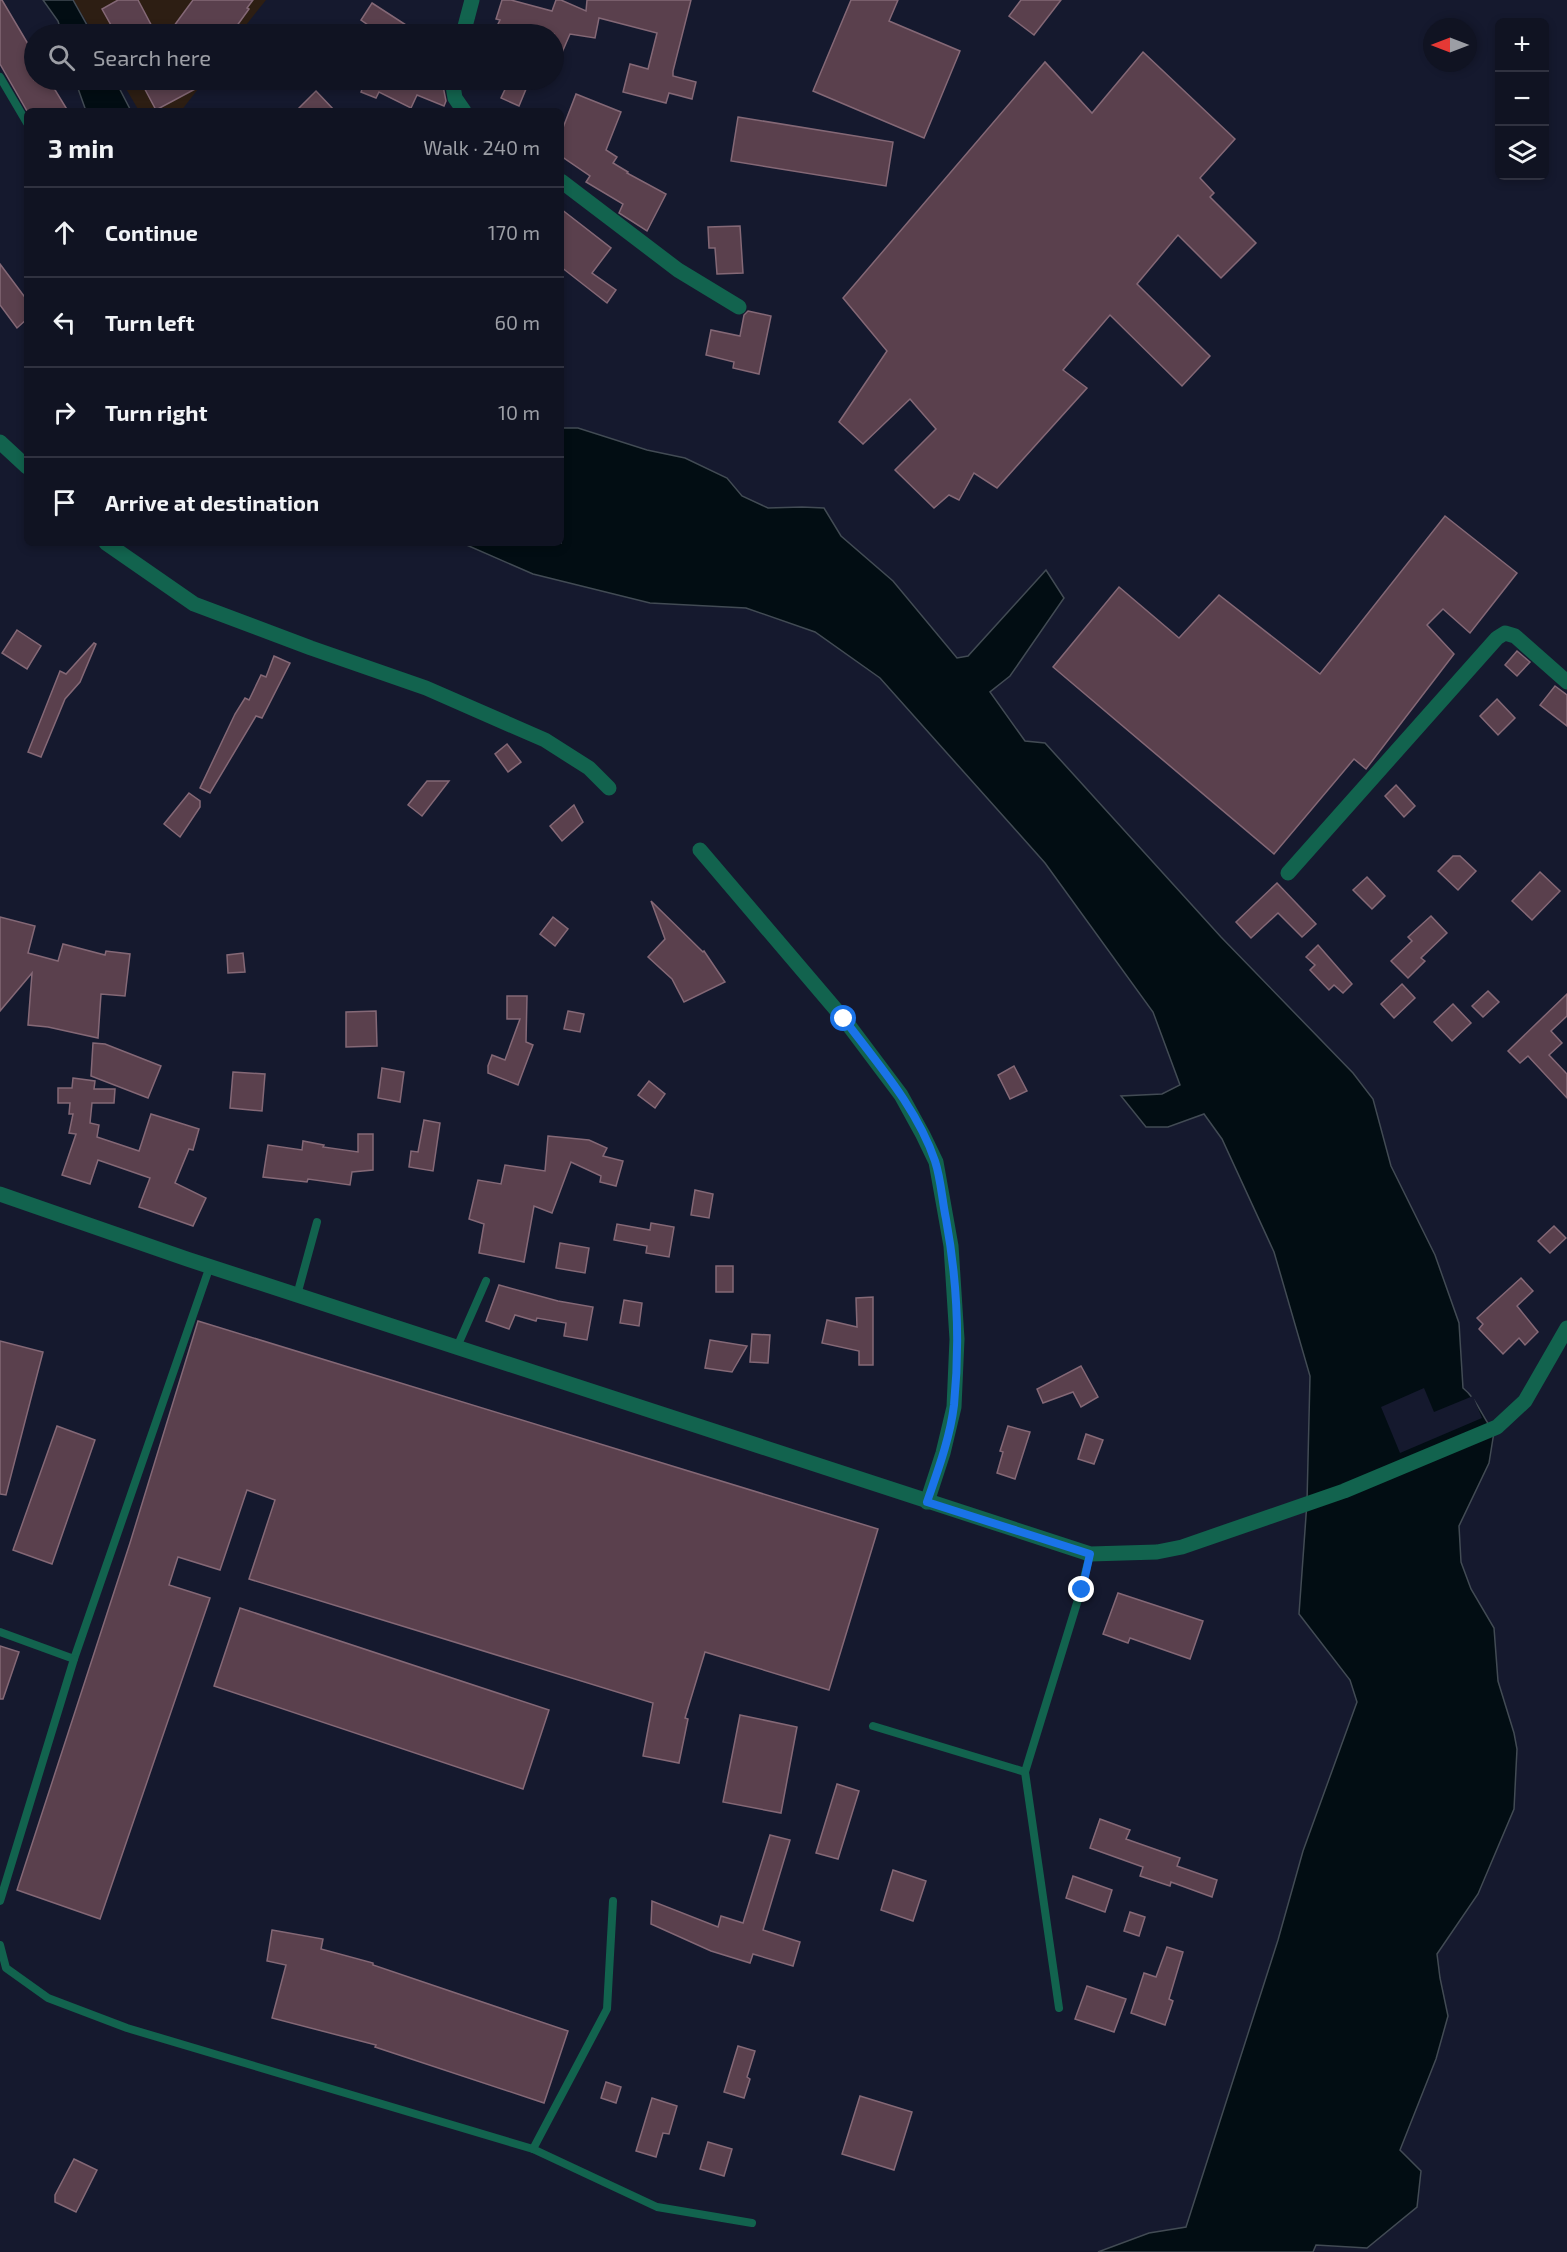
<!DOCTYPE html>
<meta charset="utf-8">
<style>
:root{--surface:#101322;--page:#1e202f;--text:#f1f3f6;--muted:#9c9ea5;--line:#303240}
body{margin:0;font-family:"Exo 2",sans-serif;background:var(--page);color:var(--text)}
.controls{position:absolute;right:18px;top:18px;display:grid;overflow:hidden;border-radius:9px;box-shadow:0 3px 9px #0003}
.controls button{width:54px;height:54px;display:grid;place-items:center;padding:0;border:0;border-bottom:2px solid var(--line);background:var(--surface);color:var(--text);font:30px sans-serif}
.compass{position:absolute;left:1423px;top:18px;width:54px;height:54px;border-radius:50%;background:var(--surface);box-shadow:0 3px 9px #0003;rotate:270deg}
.stop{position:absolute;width:18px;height:18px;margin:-14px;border:4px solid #1a73e8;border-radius:50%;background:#fff}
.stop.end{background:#1a73e8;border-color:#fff;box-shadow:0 2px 6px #0008}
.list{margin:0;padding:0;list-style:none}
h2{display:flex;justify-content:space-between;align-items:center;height:78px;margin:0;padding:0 24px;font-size:26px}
h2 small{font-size:20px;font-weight:400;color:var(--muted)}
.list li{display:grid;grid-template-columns:39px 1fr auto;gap:18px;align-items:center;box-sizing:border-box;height:90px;padding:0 24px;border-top:2px solid var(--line)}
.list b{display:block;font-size:22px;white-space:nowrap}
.list em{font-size:20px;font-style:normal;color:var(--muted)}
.icon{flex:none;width:33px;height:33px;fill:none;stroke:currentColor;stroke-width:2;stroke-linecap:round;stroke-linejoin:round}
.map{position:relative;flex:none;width:1567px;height:2252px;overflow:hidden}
.search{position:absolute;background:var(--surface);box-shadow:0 3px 9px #0003;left:24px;top:24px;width:540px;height:66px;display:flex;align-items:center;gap:15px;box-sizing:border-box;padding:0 21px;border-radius:33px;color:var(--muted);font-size:22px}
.panel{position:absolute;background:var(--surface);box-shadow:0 3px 9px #0003;left:24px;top:108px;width:540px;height:438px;border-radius:9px}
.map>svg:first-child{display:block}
.education{fill:#2d1e13}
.water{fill:#020d13;stroke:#424b54;stroke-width:1.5}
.pier{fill:#15192e}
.building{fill:#5a404d;stroke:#846876;stroke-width:1.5}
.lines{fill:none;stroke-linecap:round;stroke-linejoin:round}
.service{stroke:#12634e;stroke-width:8}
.minor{stroke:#12634e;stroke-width:15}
.route{stroke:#1a73e8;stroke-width:8}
</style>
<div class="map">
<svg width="1567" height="2252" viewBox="0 0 1567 2252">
<rect width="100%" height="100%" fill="#15192e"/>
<g class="education">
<polygon points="73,0 266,0 239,34 94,34"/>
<polygon points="121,80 205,80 181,111 139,111"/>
</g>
<g class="water">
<polygon points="43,0 73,0 92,34 62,34 58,21"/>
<polygon points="75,80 115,80 131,111 86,111"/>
<path d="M561,428H578L647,450L685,458L727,478L742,496L768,508L802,507L824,508L841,536L893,581L957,658L968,656L1046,570L1064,598L1010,676L990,692L1025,741L1045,743L1221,937L1353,1073L1373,1099L1391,1166L1435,1255L1459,1323L1463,1388C1477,1399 1482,1417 1494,1432L1489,1463L1459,1526L1461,1562L1471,1589L1494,1628L1498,1681L1514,1733L1517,1749L1514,1809L1478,1894L1437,1954L1440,1978L1448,2016L1436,2059L1400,2150L1421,2171L1417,2207L1367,2248L1316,2245L1313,2252H1098L1149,2233L1186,2227L1278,1940L1303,1851L1357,1702L1350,1680L1299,1614L1307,1502L1310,1376L1274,1252L1222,1139L1204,1114L1168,1127H1146L1121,1096L1162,1094L1180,1085L1153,1012L1045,863L880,678L815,632L746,608L650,603L533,574L462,543H561Z"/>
</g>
<polygon class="pier" points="1424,1388 1434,1412 1473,1396 1482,1418 1400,1453 1381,1407"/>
<g class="building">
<polygon points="0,0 2,0 34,54 34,80 49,80 68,111 27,111 0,64"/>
<polygon points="118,0 138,0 156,34 116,34 102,9"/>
<polygon points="193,0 253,0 247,8 249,9 231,34 168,34"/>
<polygon points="502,0 511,0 552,11 556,0 561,0 586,11 587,0 691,0 673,71 673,76 696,82 692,99 669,93 666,103 623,92 630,64 648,69 657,33 599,18 595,38 570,34 554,71 554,34 493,34 500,20 496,19"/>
<polygon points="851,0 898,0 889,21 960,51 924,138 813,91"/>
<polygon points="1021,0 1061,0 1034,35 1009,16"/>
<polygon points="372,3 420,34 384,34 371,27 361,20"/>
<polygon points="1143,52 1235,139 1200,178 1214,193 1210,197 1256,243 1221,278 1178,235 1137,284 1210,356 1182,386 1110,315 1063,370 1087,388 997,488 974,473 959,500 949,495 934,508 895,470 936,429 910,399 863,444 839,422 887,351 843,298 1045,62 1092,113"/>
<polygon points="140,80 212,80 156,110"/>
<polygon points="355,80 427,80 443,86 446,101 444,106 417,95 411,108 379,92 376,98 361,92 364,84"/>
<polygon points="509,81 526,89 519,106 501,98"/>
<polygon points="316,91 335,111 296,111"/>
<polygon points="576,94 621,112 606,150 617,157 613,163 628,172 627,173 666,194 647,231 619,213 623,204 586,182 590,176 561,156 561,133"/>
<polygon points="738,117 893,142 886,186 731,161"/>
<polygon points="561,209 611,248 592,273 616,290 607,303 561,267"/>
<polygon points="740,226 743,273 717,274 715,248 709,248 708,227"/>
<polygon points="0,264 27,300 27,319 17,328 0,305"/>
<polygon points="748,311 771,316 759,374 733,368 734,362 706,355 711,330 740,336 744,315"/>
<polygon points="1445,516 1517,573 1470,633 1443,609 1427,625 1454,654 1366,769 1354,759 1274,854 1053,667 1119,587 1179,638 1219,595 1320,674"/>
<polygon points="17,630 41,646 27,669 2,653"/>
<polygon points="94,643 96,644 80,682 65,699 41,757 28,752 60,671 66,674"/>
<polygon points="1517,651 1530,662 1517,676 1505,665"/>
<polygon points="274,656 290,663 262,718 256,716 210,793 200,788 235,714 245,698 249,700 261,675 266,677"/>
<polygon points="1555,686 1567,695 1567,726 1540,705"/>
<polygon points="1497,699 1515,718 1498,735 1480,716"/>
<polygon points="507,744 521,762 508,772 495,754"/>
<polygon points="427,781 449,781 422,816 408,805"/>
<polygon points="1396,785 1415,806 1404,817 1385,796"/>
<polygon points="189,793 200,801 200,807 180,837 164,824"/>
<polygon points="574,805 583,822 562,841 550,826"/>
<polygon points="1453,856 1460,856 1476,871 1458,890 1438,871"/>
<polygon points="1540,872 1560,891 1532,920 1512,901"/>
<polygon points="1367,877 1385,896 1372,909 1353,890"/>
<polygon points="1277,883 1316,924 1302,937 1278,913 1251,938 1236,922"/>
<polygon points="651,901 703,952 704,951 725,982 684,1002 672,979 648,957 665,939"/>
<polygon points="1431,916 1447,933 1421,958 1425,961 1408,978 1391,961 1412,941 1408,937"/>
<polygon points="0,917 35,926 28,953 58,961 63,944 105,955 106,951 130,954 125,996 101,994 98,1038 48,1027 28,1025 32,973 0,1011"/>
<polygon points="553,917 568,929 555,946 540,934"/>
<polygon points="1318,945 1352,984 1343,993 1334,985 1329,990 1310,970 1315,965 1306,957"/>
<polygon points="243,953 245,972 228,973 227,955"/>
<polygon points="1402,984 1415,998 1394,1018 1381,1004"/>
<polygon points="1488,991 1499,1002 1483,1017 1472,1006"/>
<polygon points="1567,994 1567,1016 1551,1031 1562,1043 1549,1055 1567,1074 1567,1098 1528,1056 1520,1063 1508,1051"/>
<polygon points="507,996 527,996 526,1042 533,1045 518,1085 488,1073 488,1066 492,1055 505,1060 520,1019 507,1019"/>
<polygon points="1453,1004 1471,1023 1452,1041 1434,1022"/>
<polygon points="376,1011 377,1046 346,1047 346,1012"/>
<polygon points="568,1011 584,1014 580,1032 564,1029"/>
<polygon points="93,1043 105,1044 161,1066 148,1098 91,1076"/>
<polygon points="1014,1066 1027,1091 1010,1099 998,1075"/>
<polygon points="382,1068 404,1072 400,1102 378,1098"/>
<polygon points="233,1072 265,1074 262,1111 230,1108"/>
<polygon points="73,1078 95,1081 94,1089 115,1089 114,1103 92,1103 90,1123 99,1125 97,1137 139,1151 151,1114 199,1129 193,1150 189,1149 175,1183 206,1198 193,1226 139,1207 150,1178 98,1160 90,1184 62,1175 76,1134 69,1133 73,1114 69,1114 70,1103 58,1103 58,1088 72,1088"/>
<polygon points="649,1081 665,1094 655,1108 638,1095"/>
<polygon points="424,1120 440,1123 433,1171 409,1167 411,1151 418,1152"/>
<polygon points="358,1134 373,1134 373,1170 352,1172 350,1185 308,1179 307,1182 263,1177 268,1145 302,1150 303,1141 324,1145 323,1147 358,1152"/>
<polygon points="548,1136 589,1140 607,1148 603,1156 623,1161 616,1186 600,1182 601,1176 571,1162 552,1213 534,1206 524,1262 479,1253 484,1224 469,1219 478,1180 501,1184 505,1165 545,1171"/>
<polygon points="695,1190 713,1194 709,1218 691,1215"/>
<polygon points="651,1223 674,1227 669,1257 646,1253 647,1246 614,1240 617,1224 650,1230"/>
<polygon points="1554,1226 1566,1238 1550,1253 1538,1241"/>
<polygon points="560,1243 589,1248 585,1273 556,1268"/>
<rect x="716" y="1266" width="17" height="26"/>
<polygon points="1521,1278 1533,1291 1517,1306 1538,1332 1525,1345 1519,1338 1503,1354 1479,1329 1483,1324 1477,1318"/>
<polygon points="499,1285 558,1301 593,1307 587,1340 564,1336 566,1323 537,1318 536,1321 515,1315 509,1329 486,1321"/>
<polygon points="873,1297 873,1365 859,1365 859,1351 822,1343 827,1320 857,1327 856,1298"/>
<polygon points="624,1300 642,1303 639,1326 620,1323"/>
<polygon points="198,1321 878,1529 829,1690 705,1652 685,1718 688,1719 679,1763 643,1756 653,1703 249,1579 275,1500 247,1490 220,1570 178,1557 169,1585 210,1598 100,1919 17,1890 130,1543"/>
<polygon points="752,1334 770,1335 768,1363 750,1362"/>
<polygon points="710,1340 747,1346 732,1372 705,1368"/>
<polygon points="0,1341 43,1352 6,1495 0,1494"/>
<polygon points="1081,1366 1098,1397 1081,1407 1073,1392 1043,1403 1037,1389"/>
<polygon points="57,1426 95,1440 52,1564 13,1550"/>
<polygon points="1008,1426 1030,1432 1015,1479 997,1473 1003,1452 1000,1451"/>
<polygon points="1086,1434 1103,1440 1094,1464 1078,1459"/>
<polygon points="1118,1593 1203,1621 1190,1659 1130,1638 1128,1643 1103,1634"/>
<polygon points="240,1608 549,1710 523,1789 214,1686"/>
<polygon points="0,1646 19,1652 3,1699 0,1699"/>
<polygon points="740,1715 797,1727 781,1813 723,1802"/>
<polygon points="837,1784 859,1791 838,1859 816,1853"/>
<polygon points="1100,1819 1130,1830 1126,1839 1180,1858 1177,1866 1217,1880 1212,1897 1171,1882 1170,1886 1140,1876 1143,1867 1090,1848"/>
<polygon points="770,1835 790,1840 763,1930 800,1942 793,1966 753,1954 750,1963 711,1951 651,1924 652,1901 718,1927 721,1916 743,1923"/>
<polygon points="893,1870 926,1881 913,1921 881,1910"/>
<polygon points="1073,1876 1112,1890 1105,1912 1066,1898"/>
<polygon points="1130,1912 1145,1917 1139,1936 1124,1931"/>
<polygon points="272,1930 323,1939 321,1949 373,1963 373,1965 568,2031 544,2103 375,2047 376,2045 272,2018 286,1965 267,1961"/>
<polygon points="1167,1947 1183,1952 1169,1999 1173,2001 1165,2025 1131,2013 1144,1973 1156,1977"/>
<polygon points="1087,1986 1126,1999 1114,2032 1075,2019"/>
<polygon points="738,2046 755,2051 747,2077 750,2079 744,2098 724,2092"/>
<polygon points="606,2082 621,2087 616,2103 601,2098"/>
<polygon points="860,2096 912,2112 894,2170 842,2154"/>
<polygon points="652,2098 677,2106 669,2134 663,2133 656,2157 636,2151"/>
<polygon points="708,2142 732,2149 724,2176 700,2169"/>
<polygon points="74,2159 97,2170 76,2212 55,2202 55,2195"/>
</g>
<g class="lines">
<g class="service">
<polyline points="0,77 27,123"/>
<polyline points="297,1295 317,1222"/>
<polyline points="457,1347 486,1281"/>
<polyline points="0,1632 74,1659 210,1266"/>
<polyline points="873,1726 1025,1772 1081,1590 1090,1554"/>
<polyline points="1025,1772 1059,2008"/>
<polyline points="0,1901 74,1659"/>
<polyline points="0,1945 6,1968 48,1998 127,2028 533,2149 657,2207 752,2223"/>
<polyline points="533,2149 607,2009 613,1901"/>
</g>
<g class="minor">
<polyline points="463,34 472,0"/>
<polyline points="452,80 455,98 464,111"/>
<polyline points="561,181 678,270 739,307"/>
<polyline points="0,442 27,467"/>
<polyline points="106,543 194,604 311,648 426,688 545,740 589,768 609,788"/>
<polyline points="700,850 844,1019 901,1095 923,1135 936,1162 951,1246 957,1339 954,1407 943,1453 927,1502"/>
<polyline points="1288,873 1497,638 1505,633 1515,636 1567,682"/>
<polyline points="0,1194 187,1259 1090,1554 1157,1552 1182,1547 1344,1491 1497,1427 1525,1401 1567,1328"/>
</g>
</g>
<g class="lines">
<path class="route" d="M844,1019C877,1063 917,1108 935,1161C941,1179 942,1200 946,1219C957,1279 960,1344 954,1405C950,1438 938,1470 927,1502L1090,1554L1082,1590"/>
</g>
</svg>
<div class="controls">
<button>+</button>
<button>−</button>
<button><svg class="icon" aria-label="layers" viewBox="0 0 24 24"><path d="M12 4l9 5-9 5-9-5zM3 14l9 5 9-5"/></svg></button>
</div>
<svg class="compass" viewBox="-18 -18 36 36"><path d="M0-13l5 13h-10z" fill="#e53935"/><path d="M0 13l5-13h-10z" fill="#9c9ea5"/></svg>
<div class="stop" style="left:844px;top:1019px"></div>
<div class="stop end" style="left:1082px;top:1590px"></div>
<div class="search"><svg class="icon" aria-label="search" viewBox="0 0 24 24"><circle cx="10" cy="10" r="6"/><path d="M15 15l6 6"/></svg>Search here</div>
<section class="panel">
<h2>3 min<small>Walk · 240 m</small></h2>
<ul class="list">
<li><svg class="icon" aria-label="ahead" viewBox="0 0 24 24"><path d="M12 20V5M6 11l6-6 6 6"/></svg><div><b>Continue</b></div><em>170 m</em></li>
<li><svg class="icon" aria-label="left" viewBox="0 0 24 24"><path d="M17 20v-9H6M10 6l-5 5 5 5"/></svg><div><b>Turn left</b></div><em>60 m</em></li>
<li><svg class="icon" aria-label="right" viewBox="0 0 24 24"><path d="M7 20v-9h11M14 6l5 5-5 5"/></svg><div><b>Turn right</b></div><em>10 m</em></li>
<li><svg class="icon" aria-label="arrive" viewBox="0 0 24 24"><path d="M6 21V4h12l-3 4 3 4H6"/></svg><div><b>Arrive at destination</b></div></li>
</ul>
</section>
</div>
